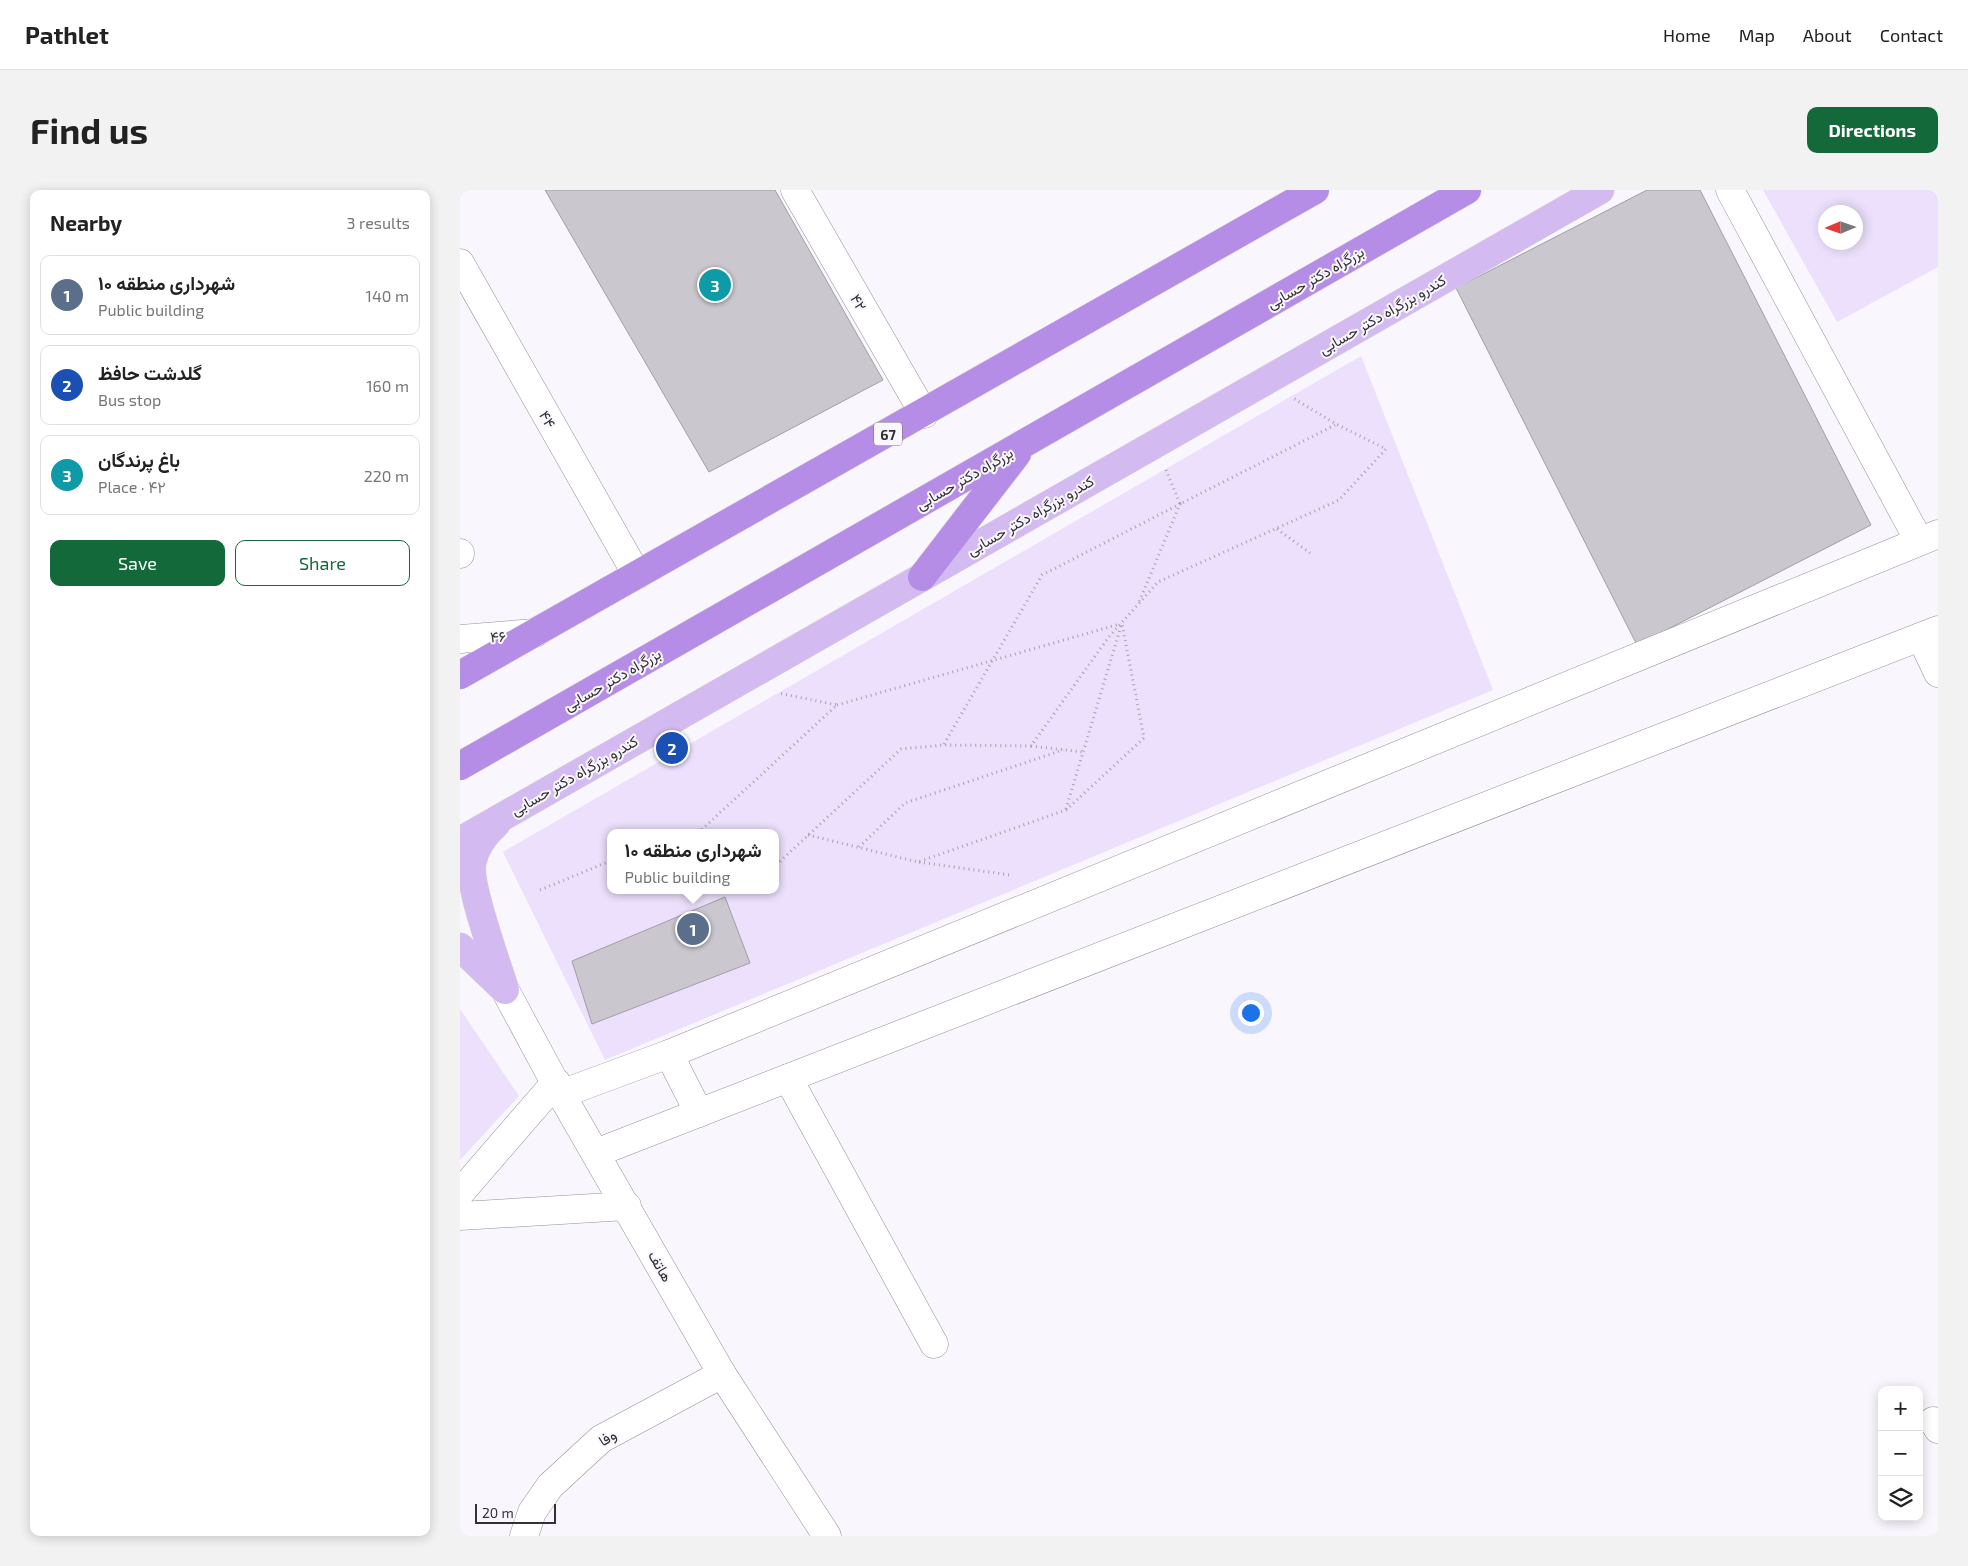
<!DOCTYPE html>
<meta charset="utf-8">
<style>
:root{--surface:#fff;--page:#f2f2f2;--text:#222;--muted:#767676;--line:#e0e0e0;--accent:#14693a}
body{margin:0;font-family:"Exo 2",Vazirmatn,sans-serif;background:var(--page);color:var(--text)}
.controls{position:absolute;right:15px;bottom:15px;display:grid;overflow:hidden;border-radius:10px;box-shadow:0 2px 12px #0003}
.controls button{width:45px;height:45px;display:grid;place-items:center;padding:0;border:0;border-bottom:1px solid var(--line);background:var(--surface);color:var(--text);font:25px sans-serif}
.compass{position:absolute;left:1358px;top:15px;width:45px;height:45px;border-radius:50%;background:var(--surface);box-shadow:0 2px 12px #0003;rotate:268deg}
.scale{position:absolute;left:15px;bottom:12px;width:81px;box-sizing:border-box;padding-left:5px;border:2px solid #333134;border-top:0;font-size:14px;line-height:18px;white-space:nowrap;color:#333134;-webkit-text-stroke:4px #f9f6fe;paint-order:stroke}
.you{position:absolute;left:790px;top:822px;width:18px;height:18px;margin:-12px;border:4px solid #fff;border-radius:50%;background:#1a73e8;box-shadow:0 0 0 8px #1a73e833}
.badge{display:grid;place-items:center;width:32px;height:32px;border-radius:50%;background:var(--accent);color:#fff;font-size:16px;font-weight:700}
.pin{position:absolute;translate:-50% -50%;border:2px solid #fff;box-shadow:0 1px 5px #0006}
.popup{position:absolute;left:147px;top:639px;width:172px;height:65px;box-sizing:border-box;display:grid;place-content:center;border-radius:10px;background:var(--surface);filter:drop-shadow(0 1px 4px #0005);font-size:16px;white-space:nowrap;color:var(--muted)}
.popup b{font-size:19px;color:var(--text)}
.popup::after{content:'';position:absolute;left:50%;top:100%;margin-left:-10px;border:10px solid transparent;border-top-color:var(--surface)}
.list{margin:0;padding:0;list-style:none}
h2{display:flex;justify-content:space-between;align-items:center;height:65px;margin:0;padding:0 20px;font-size:21px}
h2 small{font-size:16px;font-weight:400;color:var(--muted)}
.list li{display:grid;grid-template-columns:32px 1fr auto;gap:15px;align-items:center;box-sizing:border-box;height:80px;margin:0 10px 10px;padding:0 10px;border:1px solid var(--line);border-radius:10px}
.list b{display:block;font-size:19px;white-space:nowrap}
.list p{margin:0;font-size:16px;white-space:nowrap;color:var(--muted)}
.list em{font-size:16px;font-style:normal;color:var(--muted)}
.actions{display:flex;gap:10px;padding:15px 20px}
.actions a{flex:1;padding:11px 0;border:1px solid var(--accent);border-radius:10px;text-align:center;font-size:18px;color:var(--accent)}
.actions .main{background:var(--accent);color:#fff}
.icon{flex:none;width:28px;height:28px;fill:none;stroke:currentColor;stroke-width:2;stroke-linecap:round;stroke-linejoin:round}
.map{position:relative;flex:none;width:1478px;height:1346px;overflow:hidden;border-radius:10px}
header{display:flex;align-items:center;gap:30px;box-sizing:border-box;height:70px;padding:0 25px;background:var(--surface);border-bottom:1px solid var(--line)}
header strong{font-size:24px}
nav{display:flex;gap:28px;margin-inline-start:auto;font-size:18px}
.intro{display:flex;align-items:center;justify-content:space-between;box-sizing:border-box;height:120px;padding:0 30px}
h1{margin:0;font-size:35px}
.button{padding:12px 22px;border-radius:10px;background:var(--accent);color:#fff;font-size:18px;font-weight:700}
main{display:flex;gap:30px;padding:0 30px}
aside{flex:1;background:var(--surface);border-radius:10px;box-shadow:0 2px 12px #0003}
.map>svg:first-child{display:block}
.green{fill:#ece0fc;fill-rule:evenodd}
.building{fill:#cac7cf;stroke:#a19ea5}
.lines{fill:none;stroke-linecap:round;stroke-linejoin:round}
.minor-casing{stroke:#929097;stroke-width:29}
.major-casing{stroke:#d6d6d6;stroke-width:29}
.highway-casing{stroke:#d6d6d6;stroke-width:29}
.path{stroke:#a5a3a9;stroke-width:3;stroke-dasharray:1 4;stroke-linecap:butt}
.minor{stroke:#fff;stroke-width:28}
.major{stroke:#d3bbf1;stroke-width:28}
.highway{stroke:#b58de7;stroke-width:28}
.labels{text-anchor:middle;dominant-baseline:central;stroke-width:4;stroke-linejoin:round;paint-order:stroke}
.shield{fill:#f9f6fe;stroke:#6e6c71;stroke-width:1}
.shield-label{font-size:14px;font-weight:bold;fill:#333134}
.street-label{font-size:15px;fill:#333134;stroke:#f9f6fe}
</style>
<header>
<strong>Pathlet</strong>
<nav><a>Home</a><a>Map</a><a>About</a><a>Contact</a></nav>
</header>
<div class="intro"><h1>Find us</h1><a class="button">Directions</a></div>
<main>
<aside>
<h2>Nearby<small>3 results</small></h2>
<ul class="list">
<li><span class="badge" style="background:#5c6f8a">1</span><div><b>شهرداری منطقه ۱۰</b><p>Public building</p></div><em>140 m</em></li>
<li><span class="badge" style="background:#1a4fb4">2</span><div><b>گلدشت حافظ</b><p>Bus stop</p></div><em>160 m</em></li>
<li><span class="badge" style="background:#0f9aa8">3</span><div><b>باغ پرندگان</b><p>Place · ۴۲</p></div><em>220 m</em></li>
</ul>
<div class="actions"><a class="main">Save</a><a>Share</a></div>
</aside>
<div class="map">
<svg width="1478" height="1346" viewBox="0 0 1478 1346">
<rect width="100%" height="100%" fill="#f9f6fe"/>
<g class="green">
<path d="M1303,0H1478V77L1377,132ZM1396,22V52H1366V22Z"/>
<path d="M901,166L1033,500L145,870L43,662ZM150,643H316V700H150Z"/>
<polygon points="0,819 59,906 0,970"/>
</g>
<g class="building">
<polygon points="85,0 315,0 423,190 249,282"/>
<polygon points="1187,0 1240,0 1411,335 1177,455 996,98"/>
<polygon points="265,707 290,773 132,834 112,771"/>
</g>
<g class="lines">
<defs>
<g id="minor">
<polyline points="335,0 464,224"/>
<polyline points="1270,0 1459,351"/>
<polyline points="0,73 177,385"/>
<polyline points="0,363 0,364"/>
<polyline points="1461,447 1478,483"/>
<polyline points="0,449 75,443"/>
<polyline points="45,800 101,904 262,1184 367,1346"/>
<polyline points="209,864 239,923"/>
<polyline points="328,888 474,1154"/>
<polyline points="101,904 209,864 1478,344"/>
<polyline points="136,963 1478,440"/>
<polyline points="0,1003 96,892"/>
<polyline points="0,1026 167,1016"/>
<polyline points="1473,1231 1478,1239"/>
<polyline points="64,1346 72,1322 90,1296 141,1249 262,1184"/>
</g>
<g id="major">
<path d="M36,634C25,644 15,657 12,673C8,697 37,773 45,800"/>
<polyline points="0,651 1140,0"/>
<polyline points="0,757 44,799"/>
</g>
<g id="highway">
<polyline points="462,387 557,264"/>
<polyline points="0,485 855,0"/>
<polyline points="0,576 1007,0"/>
</g>
</defs>
<use href="#minor" class="minor-casing"/>
<use href="#major" class="major-casing"/>
<use href="#highway" class="highway-casing"/>
<g class="path">
<polyline points="706,280 720,314 875,235"/>
<polyline points="817,339 850,363"/>
<polyline points="377,515 660,434"/>
<polyline points="484,554 582,385 720,314 679,412"/>
<polyline points="571,556 623,562"/>
<polyline points="606,619 661,436"/>
<polyline points="238,643 377,515 318,503"/>
<polyline points="348,645 458,672 606,620 684,548 662,434"/>
<polyline points="399,657 445,613 603,560"/>
<polyline points="459,672 550,685"/>
<polyline points="316,675 441,559 484,555 571,556 648,448 698,392 879,310 926,259 876,234 833,208"/>
<polyline points="80,700 150,671"/>
</g>
<use href="#minor" class="minor"/>
<use href="#major" class="major"/>
<use href="#highway" class="highway"/>
</g>
<g class="labels">
<rect class="shield" x="414" y="232.5" width="28" height="23" rx="4"/>
<g class="shield-label">
<text x="428" y="244">67</text>
</g>
<g class="street-label">
<text transform="translate(855 87) rotate(-30)">بزرگراه دکتر حسابی</text>
<text transform="translate(399 112) rotate(60)">۴۲</text>
<text transform="translate(922 124) rotate(-30)">کندرو بزرگراه دکتر حسابی</text>
<text transform="translate(88 229) rotate(60)">۴۴</text>
<text transform="translate(504 288) rotate(-30)">بزرگراه دکتر حسابی</text>
<text transform="translate(570 325) rotate(-30)">کندرو بزرگراه دکتر حسابی</text>
<text transform="translate(38 446) rotate(-4)">۴۶</text>
<text transform="translate(152 489) rotate(-30)">بزرگراه دکتر حسابی</text>
<text transform="translate(114 585) rotate(-30)">کندرو بزرگراه دکتر حسابی</text>
<text transform="translate(201 1076) rotate(60)">هاتف</text>
<text transform="translate(147 1247) rotate(-32)">وفا</text>
</g>
</g>
</svg>
<div class="controls">
<button>+</button>
<button>−</button>
<button><svg class="icon" aria-label="layers" viewBox="0 0 24 24"><path d="M12 4l9 5-9 5-9-5zM3 14l9 5 9-5"/></svg></button>
</div>
<svg class="compass" viewBox="-18 -18 36 36"><path d="M0-13l5 13h-10z" fill="#e53935"/><path d="M0 13l5-13h-10z" fill="#767676"/></svg>
<div class="scale">20 m</div>
<div class="you"></div>
<div class="pin badge" style="left:233px;top:739px;background:#5c6f8a">1</div>
<div class="popup"><b>شهرداری منطقه ۱۰</b>Public building</div>
<div class="pin badge" style="left:212px;top:558px;background:#1a4fb4">2</div>
<div class="pin badge" style="left:255px;top:95px;background:#0f9aa8">3</div>
</div>
</main>
